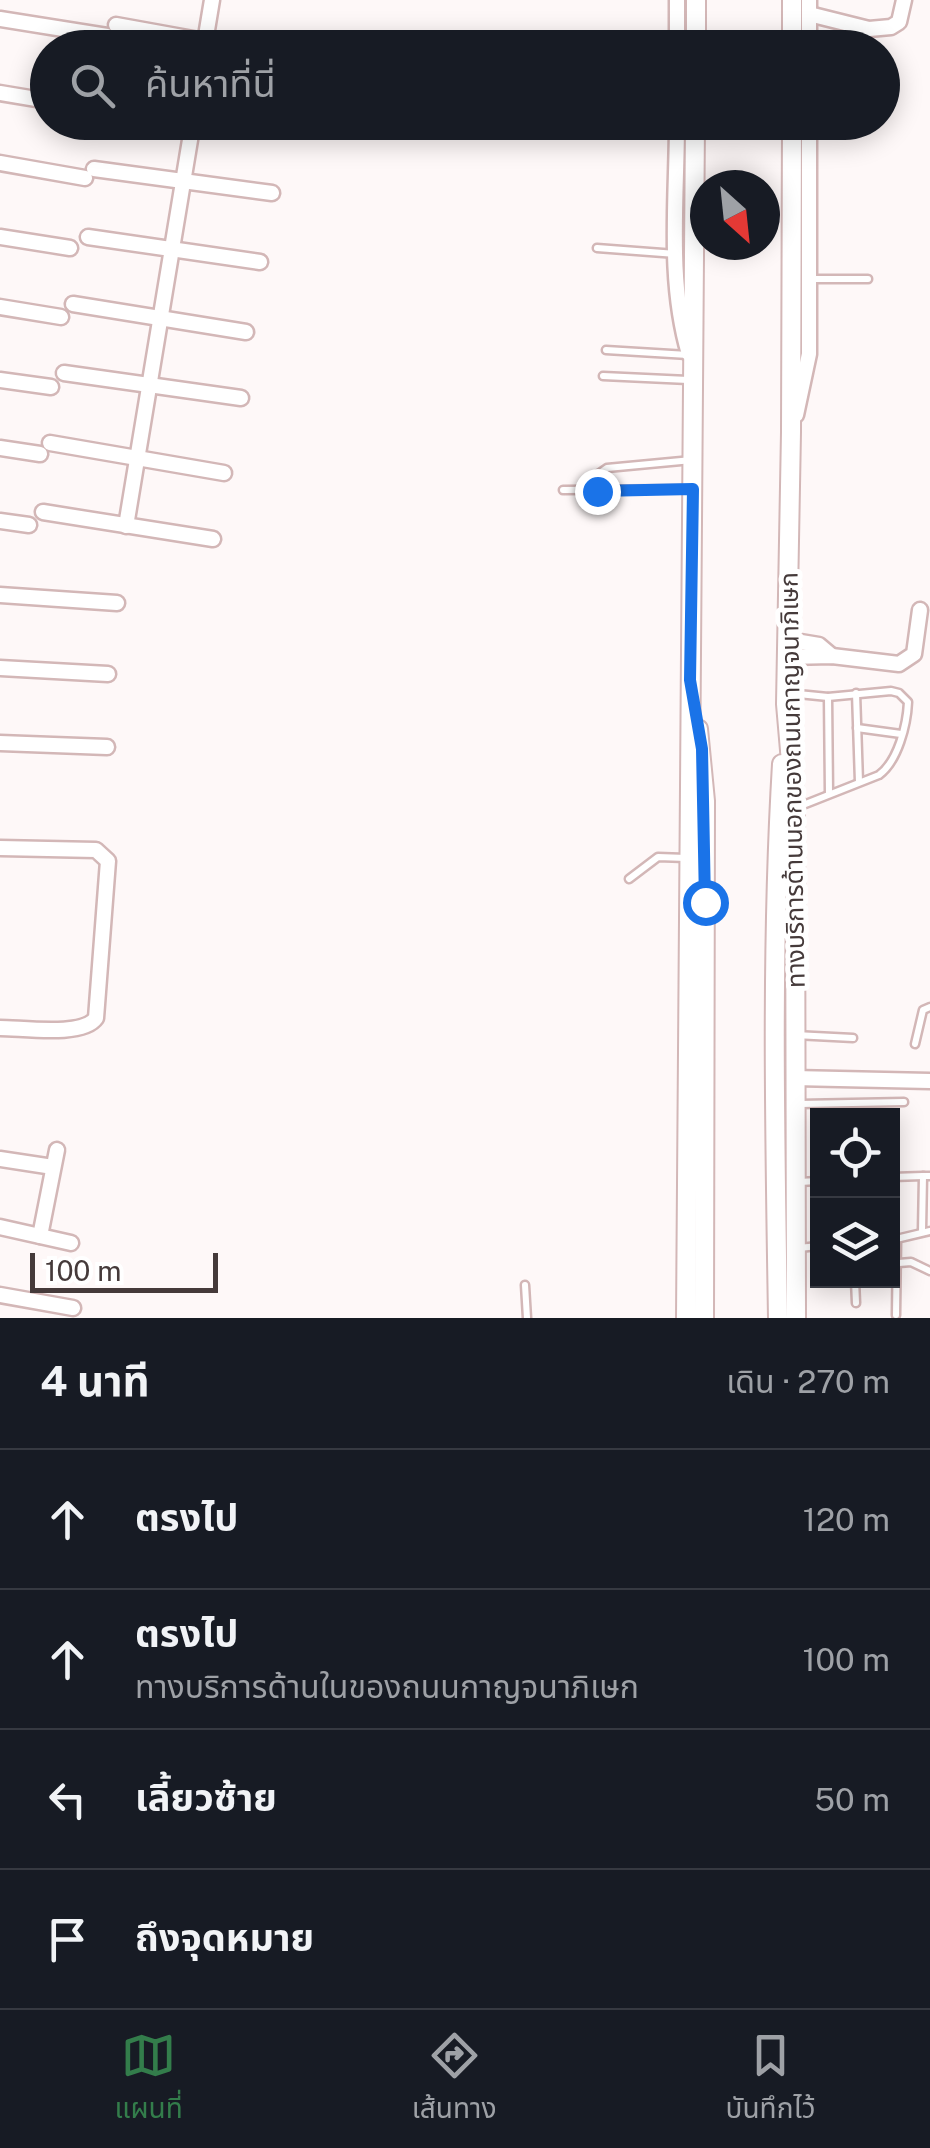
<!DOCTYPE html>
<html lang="th">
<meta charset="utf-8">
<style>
:root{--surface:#171b24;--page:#242831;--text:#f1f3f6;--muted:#9ea1a6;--line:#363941;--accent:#337d4b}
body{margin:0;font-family:"Public Sans","Noto Sans Thai",sans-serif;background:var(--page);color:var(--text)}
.controls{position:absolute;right:30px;bottom:30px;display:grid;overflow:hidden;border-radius:0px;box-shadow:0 5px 25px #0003}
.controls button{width:90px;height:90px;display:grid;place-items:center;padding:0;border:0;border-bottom:2px solid var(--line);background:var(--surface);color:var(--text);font:50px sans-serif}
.compass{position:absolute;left:690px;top:170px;width:90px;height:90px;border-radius:50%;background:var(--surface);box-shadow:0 5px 25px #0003;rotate:153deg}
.scale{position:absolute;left:30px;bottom:25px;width:188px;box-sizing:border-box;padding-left:10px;border:5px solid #453a3a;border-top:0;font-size:28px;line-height:35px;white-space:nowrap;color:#453a3a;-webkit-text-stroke:8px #fff;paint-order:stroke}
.stop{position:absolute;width:30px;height:30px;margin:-22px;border:8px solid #1a73e8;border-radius:50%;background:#fff}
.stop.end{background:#1a73e8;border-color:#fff;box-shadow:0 2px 10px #0008}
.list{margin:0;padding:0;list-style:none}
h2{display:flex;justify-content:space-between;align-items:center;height:130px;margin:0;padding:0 40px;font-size:42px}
h2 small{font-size:32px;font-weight:400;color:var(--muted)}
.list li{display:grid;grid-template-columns:65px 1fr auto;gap:30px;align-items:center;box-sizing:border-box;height:140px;padding:0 40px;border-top:2px solid var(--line)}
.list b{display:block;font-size:38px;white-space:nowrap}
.list p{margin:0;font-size:32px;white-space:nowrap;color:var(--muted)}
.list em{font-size:32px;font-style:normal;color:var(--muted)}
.icon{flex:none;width:55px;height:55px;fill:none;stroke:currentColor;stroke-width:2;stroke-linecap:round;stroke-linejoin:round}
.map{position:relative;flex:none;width:930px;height:1318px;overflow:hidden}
.search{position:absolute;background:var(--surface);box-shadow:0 5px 25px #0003;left:30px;right:30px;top:30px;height:110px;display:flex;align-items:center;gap:25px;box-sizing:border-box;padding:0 35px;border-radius:55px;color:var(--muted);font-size:38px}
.sheet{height:690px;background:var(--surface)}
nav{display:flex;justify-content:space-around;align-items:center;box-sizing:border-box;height:140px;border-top:2px solid var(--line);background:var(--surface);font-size:28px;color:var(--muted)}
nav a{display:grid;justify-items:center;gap:5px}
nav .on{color:var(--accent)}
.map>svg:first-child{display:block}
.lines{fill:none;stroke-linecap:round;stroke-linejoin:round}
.lane-casing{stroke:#d3b7b7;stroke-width:11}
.street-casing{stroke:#d3b7b7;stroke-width:19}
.secondary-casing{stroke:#d3b7b7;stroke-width:22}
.lane{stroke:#fff;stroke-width:6}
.street{stroke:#fff;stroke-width:14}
.secondary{stroke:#fff;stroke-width:18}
.route{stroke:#1a73e8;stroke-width:12}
.labels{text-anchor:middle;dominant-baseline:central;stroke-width:10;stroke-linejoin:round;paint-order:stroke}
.street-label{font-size:25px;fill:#453a3a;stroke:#fff}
</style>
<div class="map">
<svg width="930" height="1318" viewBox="0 0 930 1318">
<rect width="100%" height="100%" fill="#fef8f8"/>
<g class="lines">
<defs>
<g id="lane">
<polyline points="597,248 676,254"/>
<polyline points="810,279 868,279"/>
<polyline points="606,350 688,355"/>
<polyline points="603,376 688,380"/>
<polyline points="563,490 692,489"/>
<polyline points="597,491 597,475 607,468 692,460"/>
<path d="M788,693L828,697L891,691L899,693L908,702C907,725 898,761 879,775L798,807"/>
<polyline points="856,693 859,782"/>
<polyline points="828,697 829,793"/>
<polyline points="857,728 901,734"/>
<polyline points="629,879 658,857 686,858"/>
<polyline points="795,1035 853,1038"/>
<polyline points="915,1044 923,1010 930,1007"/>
<polyline points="800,1104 904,1102"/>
<polyline points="892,1177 923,1176"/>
<polyline points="799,1182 818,1181"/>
<polyline points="922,1231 923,1176 930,1176"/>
<polyline points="892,1240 930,1231"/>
<polyline points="799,1248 818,1246"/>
<polyline points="899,1263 911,1262 930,1271"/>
<polyline points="855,1280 856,1303"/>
<polyline points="525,1285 527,1318"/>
<polyline points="896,1315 897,1239"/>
</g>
<g id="street">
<polyline points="809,0 809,48"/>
<polyline points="809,14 869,29 891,27 899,22 904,0"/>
<polyline points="0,19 107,36"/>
<polyline points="116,25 243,48"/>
<polyline points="204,48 212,0"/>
<polyline points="677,48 677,0"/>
<polyline points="0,93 48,101"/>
<polyline points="260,122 282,126"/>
<path d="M677,122C677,198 667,280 689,354"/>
<polyline points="0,163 85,178"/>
<polyline points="94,169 272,193"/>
<polyline points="0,237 70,248"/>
<polyline points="88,237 260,262"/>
<polyline points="73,304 246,332"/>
<polyline points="0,307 61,317"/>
<polyline points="64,373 241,398"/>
<polyline points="0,380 51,387"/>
<polyline points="796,415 809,354 809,122"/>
<polyline points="50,443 224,473"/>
<polyline points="0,448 40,454"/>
<polyline points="43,512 213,539"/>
<polyline points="0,521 29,525"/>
<polyline points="126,526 193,122"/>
<polyline points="0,595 117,603"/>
<polyline points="789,640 819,645 832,656"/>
<polyline points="788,657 832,656 899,664 914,654 920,610"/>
<polyline points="0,668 108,674"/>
<polyline points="0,743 107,747"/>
<path d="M0,848L96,850L108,861L96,1018C83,1037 23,1028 0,1028"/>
<polyline points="794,1078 930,1081"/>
<polyline points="0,1159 53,1167"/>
<polyline points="0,1227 71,1243"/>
<polyline points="40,1236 57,1150"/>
<polyline points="0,1295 73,1308"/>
</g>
<g id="secondary">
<polyline points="696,48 696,0"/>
<polyline points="792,48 792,0"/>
<polyline points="792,122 791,432 786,704 795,808 796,1318"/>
<polyline points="698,729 705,801 704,1318"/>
<polyline points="686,1318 695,122"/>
<path d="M778,1318C775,1133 771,948 782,764"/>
</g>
</defs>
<use href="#lane" class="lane-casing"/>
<use href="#street" class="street-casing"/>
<use href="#secondary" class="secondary-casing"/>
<use href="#lane" class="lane"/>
<use href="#street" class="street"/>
<use href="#secondary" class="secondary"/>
</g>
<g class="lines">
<polyline class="route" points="597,491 693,489 690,680 702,749 705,902"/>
</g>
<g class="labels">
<g class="street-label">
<text transform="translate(792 780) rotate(-91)">ทางบริการด้านนอกของถนนกาญจนาภิเษก</text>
</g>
</g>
</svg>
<div class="controls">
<button><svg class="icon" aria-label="locate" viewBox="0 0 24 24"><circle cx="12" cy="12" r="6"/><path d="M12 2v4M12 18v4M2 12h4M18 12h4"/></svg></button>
<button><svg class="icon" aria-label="layers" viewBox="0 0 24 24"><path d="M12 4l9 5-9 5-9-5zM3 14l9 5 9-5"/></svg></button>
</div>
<svg class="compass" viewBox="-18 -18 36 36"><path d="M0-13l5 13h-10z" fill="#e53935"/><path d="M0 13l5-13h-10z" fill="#9ea1a6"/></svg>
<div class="scale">100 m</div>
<div class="stop" style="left:705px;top:902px"></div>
<div class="stop end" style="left:597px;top:491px"></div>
<div class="search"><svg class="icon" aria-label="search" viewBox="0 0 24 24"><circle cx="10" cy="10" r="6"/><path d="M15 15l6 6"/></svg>ค้นหาที่นี่</div>
</div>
<section class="sheet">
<h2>4 นาที<small>เดิน · 270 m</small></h2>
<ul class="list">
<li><svg class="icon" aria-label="ahead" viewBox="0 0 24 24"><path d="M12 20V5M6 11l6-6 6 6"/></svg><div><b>ตรงไป</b></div><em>120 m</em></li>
<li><svg class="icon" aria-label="ahead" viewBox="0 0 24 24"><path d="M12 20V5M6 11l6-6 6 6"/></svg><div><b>ตรงไป</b><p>ทางบริการด้านในของถนนกาญจนาภิเษก</p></div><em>100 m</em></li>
<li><svg class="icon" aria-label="left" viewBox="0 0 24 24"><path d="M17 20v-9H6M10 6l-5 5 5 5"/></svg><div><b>เลี้ยวซ้าย</b></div><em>50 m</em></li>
<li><svg class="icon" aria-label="arrive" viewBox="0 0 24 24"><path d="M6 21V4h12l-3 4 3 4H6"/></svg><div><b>ถึงจุดหมาย</b></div></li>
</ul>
</section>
<nav>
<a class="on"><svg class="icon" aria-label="map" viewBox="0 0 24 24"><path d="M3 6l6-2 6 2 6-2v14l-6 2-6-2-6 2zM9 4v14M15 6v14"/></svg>แผนที่</a>
<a><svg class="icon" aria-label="directions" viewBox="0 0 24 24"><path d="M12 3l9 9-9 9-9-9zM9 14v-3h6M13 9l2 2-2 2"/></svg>เส้นทาง</a>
<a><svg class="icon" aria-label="saved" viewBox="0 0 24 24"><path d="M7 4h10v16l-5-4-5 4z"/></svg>บันทึกไว้</a>
</nav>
